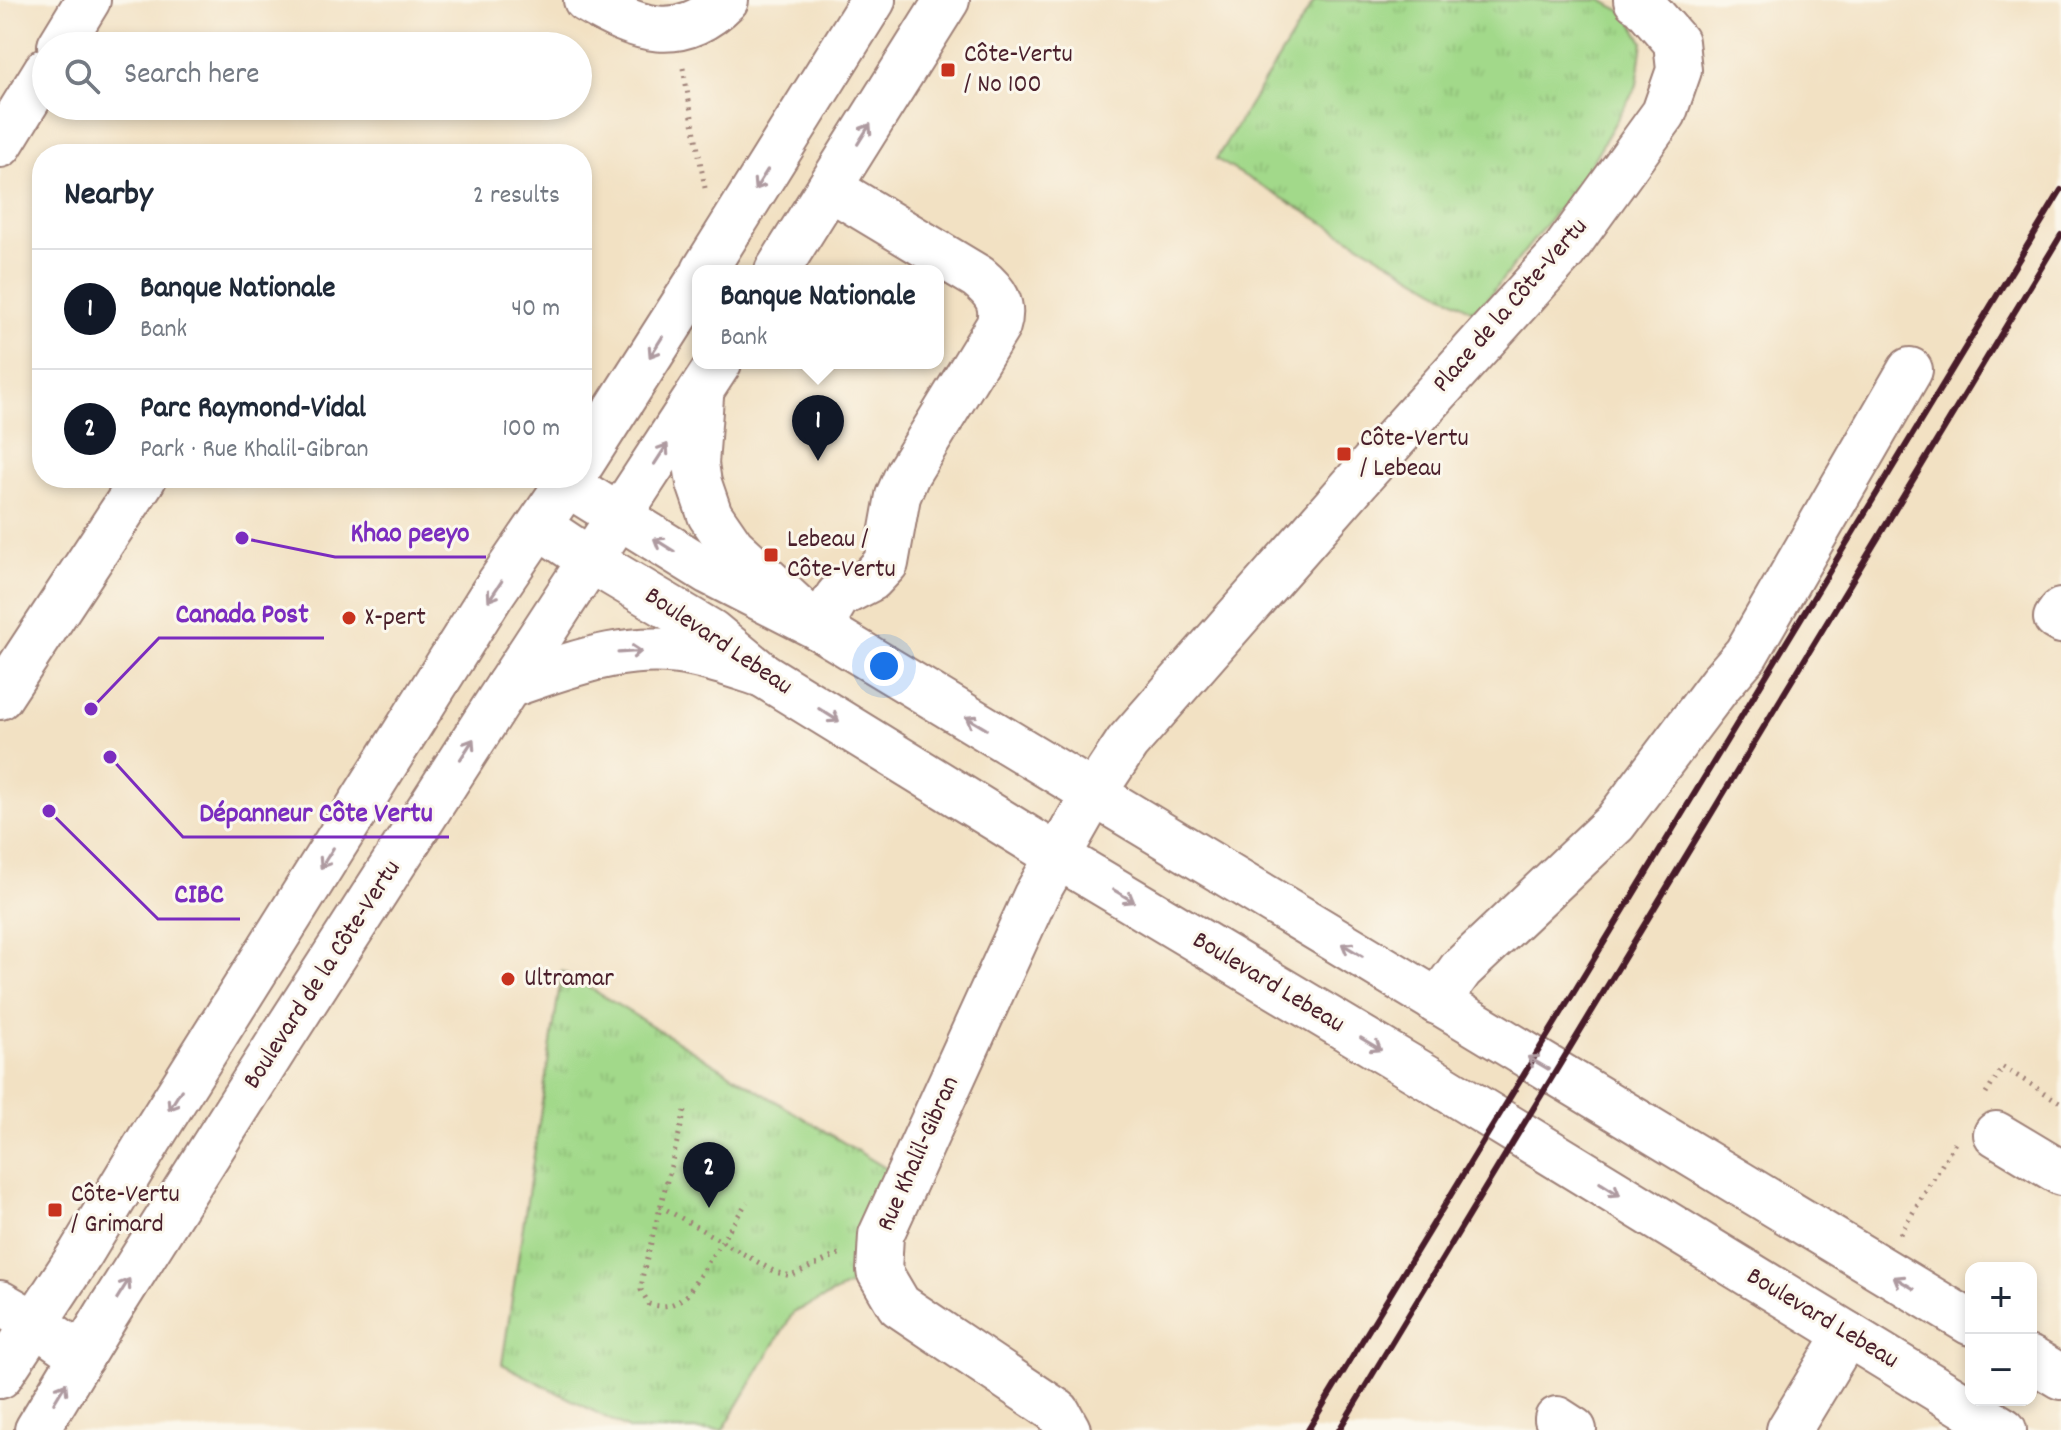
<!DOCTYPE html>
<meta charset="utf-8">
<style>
:root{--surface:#fff;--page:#f2f2f3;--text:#1f2937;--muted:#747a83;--line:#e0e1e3;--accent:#111827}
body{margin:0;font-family:Dekko,sans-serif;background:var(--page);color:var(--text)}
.controls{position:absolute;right:24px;bottom:24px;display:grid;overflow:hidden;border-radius:16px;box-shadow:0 4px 12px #0003}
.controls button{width:72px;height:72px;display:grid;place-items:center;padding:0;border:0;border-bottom:2px solid var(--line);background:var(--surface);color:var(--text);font:40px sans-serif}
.you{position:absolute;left:884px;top:666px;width:28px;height:28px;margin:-20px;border:6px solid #fff;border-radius:50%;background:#1a73e8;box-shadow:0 0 0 12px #1a73e833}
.badge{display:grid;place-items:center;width:52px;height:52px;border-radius:50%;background:var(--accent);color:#fff;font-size:26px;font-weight:700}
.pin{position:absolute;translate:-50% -66px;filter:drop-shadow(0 2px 4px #0008)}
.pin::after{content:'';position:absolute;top:42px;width:28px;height:24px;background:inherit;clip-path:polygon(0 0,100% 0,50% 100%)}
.popup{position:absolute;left:692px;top:265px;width:252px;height:104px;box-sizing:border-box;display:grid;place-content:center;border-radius:16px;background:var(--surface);filter:drop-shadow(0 2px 6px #0005);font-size:26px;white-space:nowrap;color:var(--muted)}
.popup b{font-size:30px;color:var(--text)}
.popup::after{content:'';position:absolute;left:50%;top:100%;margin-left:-16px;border:16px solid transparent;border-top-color:var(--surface)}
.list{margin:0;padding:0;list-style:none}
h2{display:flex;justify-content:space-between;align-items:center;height:104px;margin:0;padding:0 32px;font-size:34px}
h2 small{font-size:26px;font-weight:400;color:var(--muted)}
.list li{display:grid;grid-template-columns:52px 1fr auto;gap:24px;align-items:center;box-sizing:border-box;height:120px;padding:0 32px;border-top:2px solid var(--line)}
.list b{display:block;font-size:30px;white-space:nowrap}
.list p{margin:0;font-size:26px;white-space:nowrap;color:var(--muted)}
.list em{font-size:26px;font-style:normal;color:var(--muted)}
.icon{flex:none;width:44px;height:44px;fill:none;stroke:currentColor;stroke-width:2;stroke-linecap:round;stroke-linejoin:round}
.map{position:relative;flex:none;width:2061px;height:1430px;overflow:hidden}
.search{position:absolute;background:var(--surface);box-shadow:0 4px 12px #0003;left:32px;top:32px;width:560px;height:88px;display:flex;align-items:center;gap:20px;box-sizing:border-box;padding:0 28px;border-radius:44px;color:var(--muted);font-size:30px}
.panel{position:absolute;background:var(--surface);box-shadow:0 4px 12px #0003;left:32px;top:144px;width:560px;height:344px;border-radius:32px}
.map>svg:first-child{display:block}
.park{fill:url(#park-tufts);stroke:#767c5a;stroke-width:2}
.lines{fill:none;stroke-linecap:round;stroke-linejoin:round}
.minor-casing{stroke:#9e8077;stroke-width:48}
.major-casing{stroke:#9e8077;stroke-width:48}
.path{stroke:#9e8077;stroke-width:5;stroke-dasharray:2 6;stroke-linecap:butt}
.minor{stroke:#fff;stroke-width:44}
.major{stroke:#fff;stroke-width:44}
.rail{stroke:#4a1f2b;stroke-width:6}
.oneway{stroke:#ae9aa0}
.poi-dot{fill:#c8321e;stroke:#fbf7ec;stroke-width:3}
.labels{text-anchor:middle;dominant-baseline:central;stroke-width:6;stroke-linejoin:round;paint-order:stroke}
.poi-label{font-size:26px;fill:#4a1f2b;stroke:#fbf7ec;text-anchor:start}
.street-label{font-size:26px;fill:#4a1f2b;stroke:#fbf7ec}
.leader{fill:none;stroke:#7b2cbf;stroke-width:3}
.callout-dot{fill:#7b2cbf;stroke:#fbf7ec;stroke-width:3}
.callout-label{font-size:28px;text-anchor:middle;font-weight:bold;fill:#7b2cbf;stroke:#fbf7ec;stroke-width:6;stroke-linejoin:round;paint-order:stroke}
</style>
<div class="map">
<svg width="2061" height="1430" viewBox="0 0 2061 1430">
<defs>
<pattern id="park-tufts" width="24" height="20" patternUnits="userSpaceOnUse" patternTransform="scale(2)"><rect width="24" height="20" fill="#a2d98a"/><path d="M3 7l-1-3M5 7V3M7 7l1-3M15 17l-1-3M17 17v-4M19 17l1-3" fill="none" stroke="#8dba77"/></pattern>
</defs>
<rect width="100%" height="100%" fill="#fbf7ec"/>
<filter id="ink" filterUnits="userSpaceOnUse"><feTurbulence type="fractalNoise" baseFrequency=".0125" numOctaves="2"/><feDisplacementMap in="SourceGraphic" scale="16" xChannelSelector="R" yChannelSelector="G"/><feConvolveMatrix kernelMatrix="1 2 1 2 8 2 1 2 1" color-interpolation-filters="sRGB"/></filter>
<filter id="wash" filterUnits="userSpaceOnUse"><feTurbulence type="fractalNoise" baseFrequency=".006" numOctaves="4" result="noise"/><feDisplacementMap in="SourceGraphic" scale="32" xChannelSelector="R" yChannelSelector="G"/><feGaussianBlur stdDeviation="1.8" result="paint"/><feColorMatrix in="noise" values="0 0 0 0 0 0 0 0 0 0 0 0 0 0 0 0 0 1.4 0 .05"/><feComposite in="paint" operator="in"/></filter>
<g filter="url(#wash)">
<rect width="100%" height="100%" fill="#f2e1c3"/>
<g class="park">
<polygon points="1315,0 1602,0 1628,15 1643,42 1637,85 1584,176 1476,313 1216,159"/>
<polygon points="562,971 905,1180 879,1271 793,1313 723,1430 630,1430 502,1364"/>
</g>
</g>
<g filter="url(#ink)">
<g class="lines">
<defs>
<g id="minor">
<path d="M586,0C637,30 680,46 726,0"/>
<polyline points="60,46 88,0"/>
<polyline points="0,145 46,70"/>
<polyline points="561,478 567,484 709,572 819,628 1971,1323"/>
<polyline points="539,526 590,560 711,632 763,675 1057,856 1432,1080 2004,1430"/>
<polyline points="2061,611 2056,618 2061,621"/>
<path d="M819,628L838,596L871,579L886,563L898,496L908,473L998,326C1005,304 995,291 978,277L830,188"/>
<polyline points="0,697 144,478"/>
<polyline points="1437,1002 1461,969 1615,823 1720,684 1746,654 1910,370"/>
<polyline points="1996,1134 2061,1173"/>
<polyline points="0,1303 35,1323 82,1356"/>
<polyline points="2031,1359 2061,1377"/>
<polyline points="1557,1419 1574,1430"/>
<polyline points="1068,1430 1058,1412 899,1305 879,1271 881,1235 1036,895 1094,793 1127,743 1363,474 1564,251 1664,113 1679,70 1676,42 1642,3 1636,0"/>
<polyline points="1789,1430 1847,1334"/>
</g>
<g id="major">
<polyline points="704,271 873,0"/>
<polyline points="777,271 947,0"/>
<polyline points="701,397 696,464 699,483 710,515 732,547 819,628"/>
<polyline points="582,463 698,281"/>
<path d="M508,686C570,665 629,640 696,655C719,660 741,668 763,675"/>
<polyline points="0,1376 81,1253 150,1139 492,594 571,478"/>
<polyline points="37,1430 107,1314 279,1042 508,686 719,363"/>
</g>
</defs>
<use href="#minor" class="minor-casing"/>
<use href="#major" class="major-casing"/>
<g class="path">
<polyline points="683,68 705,188"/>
<polyline points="1986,1094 2003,1067 2061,1103"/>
<path d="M685,1111L643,1274L641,1290L649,1304C666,1308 673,1306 687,1295L747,1202"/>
<polyline points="660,1206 775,1272 791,1276 841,1253"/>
<polyline points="1900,1234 1955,1143"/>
</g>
<use href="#minor" class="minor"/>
<use href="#major" class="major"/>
<g class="rail">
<polyline points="1308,1430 2061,190"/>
<polyline points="1339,1430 2061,235"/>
</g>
</g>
<defs><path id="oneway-shaft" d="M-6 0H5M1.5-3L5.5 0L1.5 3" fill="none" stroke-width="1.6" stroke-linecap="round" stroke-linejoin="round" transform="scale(2)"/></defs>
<g class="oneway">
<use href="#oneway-shaft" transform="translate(864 134) rotate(-58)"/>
<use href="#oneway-shaft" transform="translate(761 180) rotate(122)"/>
<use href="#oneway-shaft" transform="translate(656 347) rotate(122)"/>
<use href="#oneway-shaft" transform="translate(661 454) rotate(-57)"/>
<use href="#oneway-shaft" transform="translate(664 545) rotate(-148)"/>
<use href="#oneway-shaft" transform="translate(495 591) rotate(124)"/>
<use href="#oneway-shaft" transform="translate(630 652) rotate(-4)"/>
<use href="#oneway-shaft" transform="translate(829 715) rotate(32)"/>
<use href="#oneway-shaft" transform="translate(976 723) rotate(-149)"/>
<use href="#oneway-shaft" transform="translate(467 749) rotate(-57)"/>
<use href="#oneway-shaft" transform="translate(327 858) rotate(122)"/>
<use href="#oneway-shaft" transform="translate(1124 896) rotate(31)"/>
<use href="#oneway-shaft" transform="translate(1352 950) rotate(-149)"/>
<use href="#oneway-shaft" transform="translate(1371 1044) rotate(31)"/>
<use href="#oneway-shaft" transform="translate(1538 1063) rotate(-149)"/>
<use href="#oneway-shaft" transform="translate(175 1100) rotate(122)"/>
<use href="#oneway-shaft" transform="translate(1610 1189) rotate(32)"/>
<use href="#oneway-shaft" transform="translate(1904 1283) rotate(-149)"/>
<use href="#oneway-shaft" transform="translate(123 1289) rotate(-58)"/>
<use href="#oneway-shaft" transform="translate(60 1393) rotate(-59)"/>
</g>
</g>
<g class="poi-dot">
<rect x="940" y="62" width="16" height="16" rx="4"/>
<rect x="1336" y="446" width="16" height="16" rx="4"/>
<rect x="763" y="547" width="16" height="16" rx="4"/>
<circle cx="349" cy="618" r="8"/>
<circle cx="508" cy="979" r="8"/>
<rect x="47" y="1202" width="16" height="16" rx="4"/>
</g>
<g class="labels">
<g class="poi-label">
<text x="964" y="55">Côte-Vertu<tspan x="964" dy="30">/ No 100</tspan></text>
<text x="1360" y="439">Côte-Vertu<tspan x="1360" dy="30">/ Lebeau</tspan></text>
<text x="787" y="540">Lebeau /<tspan x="787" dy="30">Côte-Vertu</tspan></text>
<text x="365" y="618">X-pert</text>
<text x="524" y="979">Ultramar</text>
<text x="71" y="1195">Côte-Vertu<tspan x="71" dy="30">/ Grimard</tspan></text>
</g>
<g class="street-label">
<text transform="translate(1511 306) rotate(-49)">Place de la Côte-Vertu</text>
<text transform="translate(718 642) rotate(34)">Boulevard Lebeau</text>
<text transform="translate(323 975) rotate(-57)">Boulevard de la Côte-Vertu</text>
<text transform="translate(1268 983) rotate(31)">Boulevard Lebeau</text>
<text transform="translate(919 1154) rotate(-66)">Rue Khalil-Gibran</text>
<text transform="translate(1822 1319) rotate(31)">Boulevard Lebeau</text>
</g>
</g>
<path class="leader" d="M242 538L335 557H486M91 709L159 638H324M110 757L183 837H449M49 811L158 919H240"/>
<g class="callout-dot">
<circle cx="242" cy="538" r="8"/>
<circle cx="91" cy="709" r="8"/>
<circle cx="110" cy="757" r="8"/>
<circle cx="49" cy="811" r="8"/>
</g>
<g class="callout-label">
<text x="410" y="541">Khao peeyo</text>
<text x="242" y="622">Canada Post</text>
<text x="316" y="821">Dépanneur Côte Vertu</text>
<text x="199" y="902">CIBC</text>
</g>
</svg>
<div class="controls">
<button>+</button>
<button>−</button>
</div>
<div class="you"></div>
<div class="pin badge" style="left:818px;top:461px">1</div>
<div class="popup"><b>Banque Nationale</b>Bank</div>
<div class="pin badge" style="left:709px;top:1208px">2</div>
<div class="search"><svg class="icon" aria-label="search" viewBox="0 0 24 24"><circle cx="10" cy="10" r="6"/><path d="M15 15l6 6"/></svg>Search here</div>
<section class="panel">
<h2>Nearby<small>2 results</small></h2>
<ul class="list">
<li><span class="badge">1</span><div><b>Banque Nationale</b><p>Bank</p></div><em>40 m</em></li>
<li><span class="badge">2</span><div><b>Parc Raymond-Vidal</b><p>Park · Rue Khalil-Gibran</p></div><em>100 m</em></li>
</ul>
</section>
</div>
